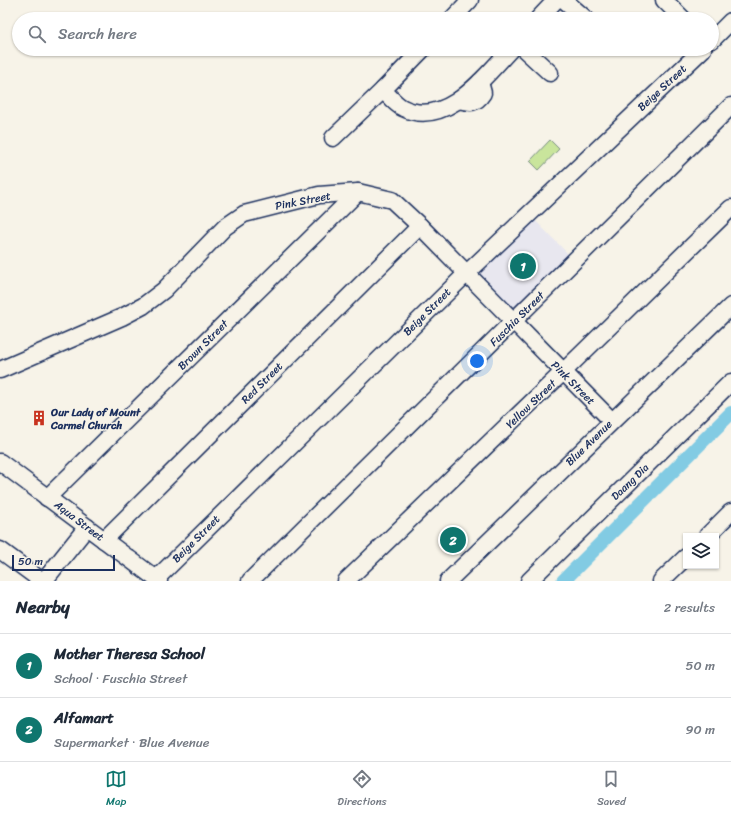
<!DOCTYPE html>
<meta charset="utf-8">
<style>
:root{--surface:#fff;--page:#f2f2f3;--text:#1f2937;--muted:#747a83;--line:#e0e1e3;--accent:#0f766e}
body{margin:0;font-family:Sriracha,sans-serif;background:var(--page);color:var(--text)}
.controls{position:absolute;right:12px;bottom:12px;display:grid;overflow:hidden;border-radius:0px;box-shadow:0 1px 3px #0004}
.controls button{width:36px;height:36px;display:grid;place-items:center;padding:0;border:0;border-bottom:1px solid var(--line);background:var(--surface);color:var(--text);font:20px sans-serif}
.scale{position:absolute;left:12px;bottom:10px;width:103px;box-sizing:border-box;padding-left:4px;border:2px solid #1b2f5e;border-top:0;font-size:11px;line-height:14px;white-space:nowrap;color:#1b2f5e;-webkit-text-stroke:3px #f7f3e8;paint-order:stroke}
.you{position:absolute;left:477px;top:361px;width:14px;height:14px;margin:-10px;border:3px solid #fff;border-radius:50%;background:#1a73e8;box-shadow:0 0 0 6px #1a73e833}
.badge{display:grid;place-items:center;width:26px;height:26px;border-radius:50%;background:var(--accent);color:#fff;font-size:13px;font-weight:700}
.pin{position:absolute;translate:-50% -50%;border:2px solid #fff;box-shadow:0 1px 4px #0006}
.list{margin:0;padding:0;list-style:none}
h2{display:flex;justify-content:space-between;align-items:center;height:52px;margin:0;padding:0 16px;font-size:17px}
h2 small{font-size:13px;font-weight:400;color:var(--muted)}
.list li{display:grid;grid-template-columns:26px 1fr auto;gap:12px;align-items:center;box-sizing:border-box;height:64px;padding:0 16px;border-top:1px solid var(--line)}
.list b{display:block;font-size:15px;white-space:nowrap}
.list p{margin:0;font-size:13px;white-space:nowrap;color:var(--muted)}
.list em{font-size:13px;font-style:normal;color:var(--muted)}
.icon{flex:none;width:22px;height:22px;fill:none;stroke:currentColor;stroke-width:2;stroke-linecap:round;stroke-linejoin:round}
.map{position:relative;flex:none;width:731px;height:581px;overflow:hidden}
.search{position:absolute;background:var(--surface);box-shadow:0 1px 3px #0004;left:12px;right:12px;top:12px;height:44px;display:flex;align-items:center;gap:10px;box-sizing:border-box;padding:0 14px;border-radius:22px;color:var(--muted);font-size:15px}
.sheet{height:180px;background:var(--surface)}
nav{display:flex;justify-content:space-around;align-items:center;box-sizing:border-box;height:56px;border-top:1px solid var(--line);background:var(--surface);font-size:11px;color:var(--muted)}
nav a{display:grid;justify-items:center;gap:2px}
nav .on{color:var(--accent)}
.map>svg:first-child{display:block}
.built{fill:#e8e7ef}
.green{fill:#c9e59c;stroke:#728a7d}
.lines{fill:none;stroke-linecap:round;stroke-linejoin:round}
.canal{stroke:#82cbe3;stroke-width:14}
.minor-casing{stroke:#1b2f5e;stroke-width:19}
.minor{stroke:#f7f3e8;stroke-width:16}
.labels{text-anchor:middle;dominant-baseline:central;stroke-width:3;stroke-linejoin:round;paint-order:stroke}
.street-label{font-size:11px;fill:#1b2f5e;stroke:#f7f3e8}
.poi-label{font-size:11px;font-weight:bold;fill:#1b2f5e;stroke:#f7f3e8;text-anchor:start}
</style>
<div class="map">
<svg width="731" height="581" viewBox="0 0 731 581">
<rect width="100%" height="100%" fill="#f7f3e8"/>
<filter id="ink" filterUnits="userSpaceOnUse"><feTurbulence type="fractalNoise" baseFrequency=".025" numOctaves="2"/><feDisplacementMap in="SourceGraphic" scale="8" xChannelSelector="R" yChannelSelector="G"/><feConvolveMatrix kernelMatrix="1 2 1 2 8 2 1 2 1" color-interpolation-filters="sRGB"/></filter>
<g filter="url(#ink)">
<polygon class="built" points="531,216 573,259 515,316 473,273"/>
<polygon class="green" points="550,140 559,149 539,170 530,161"/>
<g class="lines">
<polyline class="canal" points="563,581 731,413"/>
<defs>
<g id="minor">
<polyline points="564,0 586,19"/>
<polyline points="664,0 683,19"/>
<polyline points="452,19 470,0"/>
<polyline points="538,19 556,0"/>
<polyline points="712,40 731,21"/>
<polyline points="524,49 550,73"/>
<path d="M383,90C389,96 396,105 403,108C446,129 485,76 511,49"/>
<path d="M459,100C471,103 476,104 483,93L480,82"/>
<polyline points="333,138 383,90 423,49"/>
<polyline points="0,370 122,317 143,306 164,290 225,227 244,214 319,195 358,192 392,200 420,226 612,421"/>
<polyline points="0,462 159,581"/>
<polyline points="47,498 358,192"/>
<polyline points="707,536 731,512"/>
<polyline points="104,540 420,226"/>
<polyline points="0,550 42,581"/>
<polyline points="156,579 466,274 703,49"/>
<polyline points="44,581 87,527"/>
<polyline points="250,581 731,106"/>
<polyline points="346,581 563,372 731,208"/>
<polyline points="448,581 731,306"/>
<polyline points="529,581 731,382"/>
<polyline points="661,581 686,557"/>
</g>
</defs>
<use href="#minor" class="minor-casing"/>
<use href="#minor" class="minor"/>
</g>
</g>
<defs>
<symbol id="building-bare" viewBox="-9 -9 18 18"><path d="M-4-6H4V6H1V3H-1V6H-4ZM-2.5-4.3h1.7v1.8h-1.7ZM.8-4.3h1.7v1.8H.8ZM-2.5-1h1.7V.8h-1.7ZM.8-1h1.7V.8H.8Z" fill="#c8321e" stroke="#f7f3e8" stroke-width="2.5" paint-order="stroke"/></symbol>
</defs>
<g fill-rule="evenodd">
<use href="#building-bare" x="28" y="407" width="22" height="22"/>
</g>
<g class="labels">
<g class="street-label">
<text transform="translate(662 88) rotate(-43)">Beige Street</text>
<text transform="translate(303 201) rotate(-11)">Pink Street</text>
<text transform="translate(427 312) rotate(-45)">Beige Street</text>
<text transform="translate(517 319) rotate(-45)">Fuschia Street</text>
<text transform="translate(203 345) rotate(-45)">Brown Street</text>
<text transform="translate(262 383) rotate(-45)">Red Street</text>
<text transform="translate(573 383) rotate(45)">Pink Street</text>
<text transform="translate(531 404) rotate(-44)">Yellow Street</text>
<text transform="translate(589 443) rotate(-44)">Blue Avenue</text>
<text transform="translate(630 482) rotate(-44)">Daang Dia</text>
<text transform="translate(79 521) rotate(37)">Aqua Street</text>
<text transform="translate(196 539) rotate(-45)">Beige Street</text>
</g>
<g class="poi-label">
<text x="51" y="412">Our Lady of Mount<tspan x="51" dy="13">Carmel Church</tspan></text>
</g>
</g>
</svg>
<div class="controls">
<button><svg class="icon" aria-label="layers" viewBox="0 0 24 24"><path d="M12 4l9 5-9 5-9-5zM3 14l9 5 9-5"/></svg></button>
</div>
<div class="scale">50 m</div>
<div class="you"></div>
<div class="pin badge" style="left:523px;top:266px">1</div>
<div class="pin badge" style="left:453px;top:540px">2</div>
<div class="search"><svg class="icon" aria-label="search" viewBox="0 0 24 24"><circle cx="10" cy="10" r="6"/><path d="M15 15l6 6"/></svg>Search here</div>
</div>
<section class="sheet">
<h2>Nearby<small>2 results</small></h2>
<ul class="list">
<li><span class="badge">1</span><div><b>Mother Theresa School</b><p>School · Fuschia Street</p></div><em>50 m</em></li>
<li><span class="badge">2</span><div><b>Alfamart</b><p>Supermarket · Blue Avenue</p></div><em>90 m</em></li>
</ul>
</section>
<nav>
<a class="on"><svg class="icon" aria-label="map" viewBox="0 0 24 24"><path d="M3 6l6-2 6 2 6-2v14l-6 2-6-2-6 2zM9 4v14M15 6v14"/></svg>Map</a>
<a><svg class="icon" aria-label="directions" viewBox="0 0 24 24"><path d="M12 3l9 9-9 9-9-9zM9 14v-3h6M13 9l2 2-2 2"/></svg>Directions</a>
<a><svg class="icon" aria-label="saved" viewBox="0 0 24 24"><path d="M7 4h10v16l-5-4-5 4z"/></svg>Saved</a>
</nav>
